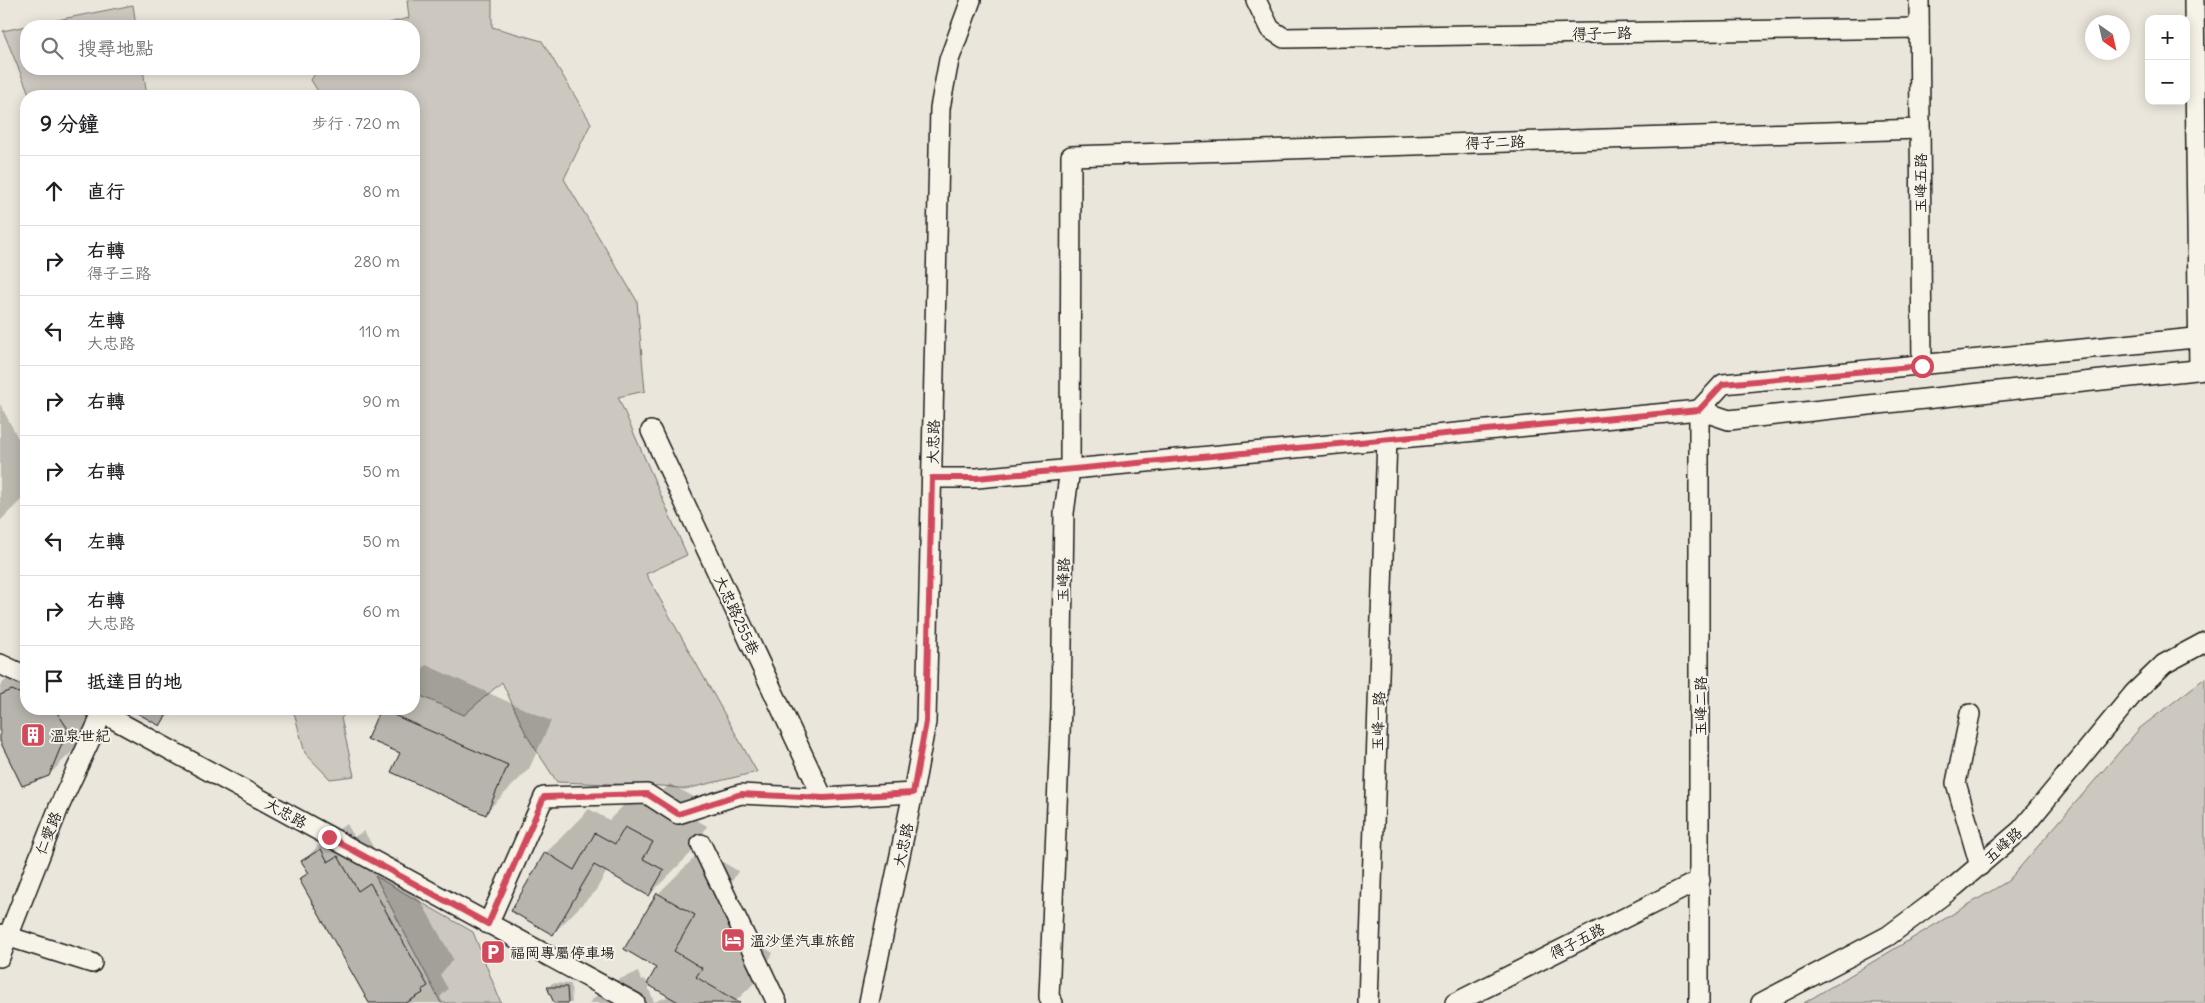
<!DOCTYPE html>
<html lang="zh-TW">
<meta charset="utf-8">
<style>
:root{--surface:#fff;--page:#f6f6f6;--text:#202124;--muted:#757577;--line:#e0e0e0}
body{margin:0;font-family:Delius,"LXGW WenKai TC",sans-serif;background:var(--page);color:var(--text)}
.controls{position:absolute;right:15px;top:15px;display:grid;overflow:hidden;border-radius:10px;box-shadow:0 2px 12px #0003}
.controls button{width:45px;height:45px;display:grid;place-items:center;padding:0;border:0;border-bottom:1px solid var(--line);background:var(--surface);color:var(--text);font:25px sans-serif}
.compass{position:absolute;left:2085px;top:15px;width:45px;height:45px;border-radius:50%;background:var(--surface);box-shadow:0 2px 12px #0003;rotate:146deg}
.stop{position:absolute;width:15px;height:15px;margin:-11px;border:4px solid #d1495b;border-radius:50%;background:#fff}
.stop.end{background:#d1495b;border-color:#fff;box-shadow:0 1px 5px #0008}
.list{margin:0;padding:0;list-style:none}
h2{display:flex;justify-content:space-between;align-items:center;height:65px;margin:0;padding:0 20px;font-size:21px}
h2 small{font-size:16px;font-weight:400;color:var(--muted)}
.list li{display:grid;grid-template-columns:32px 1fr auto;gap:15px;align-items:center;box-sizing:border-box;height:70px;padding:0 20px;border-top:1px solid var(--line)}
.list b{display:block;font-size:19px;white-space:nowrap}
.list p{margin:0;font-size:16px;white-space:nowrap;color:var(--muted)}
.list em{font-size:16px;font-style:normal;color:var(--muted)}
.icon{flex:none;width:28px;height:28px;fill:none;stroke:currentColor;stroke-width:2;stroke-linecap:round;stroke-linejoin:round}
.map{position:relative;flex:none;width:2205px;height:1003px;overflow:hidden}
.search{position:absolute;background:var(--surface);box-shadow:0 2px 12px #0003;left:20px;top:20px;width:400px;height:55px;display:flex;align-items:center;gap:12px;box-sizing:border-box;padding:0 18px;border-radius:20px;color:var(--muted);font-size:19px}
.panel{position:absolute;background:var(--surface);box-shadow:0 2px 12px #0003;left:20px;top:90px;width:400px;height:625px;border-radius:20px}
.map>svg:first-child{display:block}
.green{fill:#ccc8c0;stroke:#74726e}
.shadow{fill:#0003}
.building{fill:#b6b4ac;stroke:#1c1c1c}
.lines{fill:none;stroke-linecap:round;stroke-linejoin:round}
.minor-casing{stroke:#1c1c1c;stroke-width:22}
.minor{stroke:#f7f3e8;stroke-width:19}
.route{stroke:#d1495b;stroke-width:6}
.labels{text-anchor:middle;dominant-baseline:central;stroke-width:4;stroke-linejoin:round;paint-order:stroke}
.street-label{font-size:15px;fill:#1c1c1c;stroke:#f7f3e8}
.poi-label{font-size:15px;fill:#1c1c1c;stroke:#f7f3e8;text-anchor:start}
</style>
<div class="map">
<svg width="2205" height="1003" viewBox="0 0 2205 1003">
<rect width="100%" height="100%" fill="#eae6dc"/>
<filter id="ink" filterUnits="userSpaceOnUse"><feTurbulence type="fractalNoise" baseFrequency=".02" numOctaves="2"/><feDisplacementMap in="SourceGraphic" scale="10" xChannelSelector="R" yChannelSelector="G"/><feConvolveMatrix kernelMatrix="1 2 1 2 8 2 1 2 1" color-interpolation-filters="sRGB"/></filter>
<g filter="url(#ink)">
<g class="green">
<polygon points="407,0 492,0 492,27 542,41 591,123 564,179 637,301 645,391 618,397 687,555 646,574 757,772 686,789 663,786 557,782 527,736 502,682 464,715 414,693 414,96 321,96 311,80 318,69 414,69 414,26 377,26 409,18"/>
<polygon points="133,5 136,26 27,26"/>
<polygon points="26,26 26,69 143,69 147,96 30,96 3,31"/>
<polygon points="2205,678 2205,1003 1804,1003 2008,881 2140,728"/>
<polygon points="293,709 351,709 341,718 354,776 330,779 305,753"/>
<polygon points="375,876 473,932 501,1003 441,1003"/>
</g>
<g class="shadow">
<polygon points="0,404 26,453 26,495 0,521"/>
<polygon points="26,664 26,709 96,709 84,739 49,775 0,738 0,686 18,667"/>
<polygon points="426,665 551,721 529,769 485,813 401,753 369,738 382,709 414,709 414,677"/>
<polygon points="132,709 175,709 160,724"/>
<polygon points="670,784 696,798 686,814 707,826 693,851 649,895 607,871 596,890 553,934 546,853 589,809 609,820 640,789 655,798"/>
<polygon points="347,824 354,837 364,831 384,866 397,858 453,959 440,975 448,989 440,997 443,1003 370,1003 300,879 309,871 303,861 329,835"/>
<polygon points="702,850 738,871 717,907 745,923 739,933 773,953 759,978 734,1003 589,1003 609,983 638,972 641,980 645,979 654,1002 670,996 658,967 626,948 658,894"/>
<polygon points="552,983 571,984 572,1003 556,1003 549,987"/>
</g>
<g class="building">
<polygon points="12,690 26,696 26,709 50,709 58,714 68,729 49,776 22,786 0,741 0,695"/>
<polygon points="130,709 170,709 160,726"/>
<polygon points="380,709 508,765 486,815 391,772 400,753 367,739"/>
<polygon points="625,827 653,842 643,859 664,870 649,896 594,865 553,935 511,911 545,852 574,870 595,833 615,844"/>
<polygon points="321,849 328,862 338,856 358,891 370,883 428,986 422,990 423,993 406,1003 369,1003 299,879 309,873 301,861"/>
<polygon points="657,893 695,915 674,951 702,968 696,977 740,1003 680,1003 647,984 656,968 624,949"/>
<polygon points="547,987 567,987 568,1003 554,1003"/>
</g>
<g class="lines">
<defs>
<g id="minor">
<polyline points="1256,0 1270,29 1284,38 1919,28"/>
<polyline points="1919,0 1922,365"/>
<polyline points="2194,0 2199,369"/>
<polyline points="1699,410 1723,384 2205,337"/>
<polyline points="651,431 823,798"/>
<polyline points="932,478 977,478 1699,410 1729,420 2205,369"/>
<polyline points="0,664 26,676"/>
<polyline points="95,709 635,1003"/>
<polyline points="1970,714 1956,783 1980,866"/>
<polyline points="701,844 777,1003"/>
<polyline points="488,924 544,797 647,794 678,814 741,794 823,798 913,793"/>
<polyline points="0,934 92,963"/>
<polyline points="0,957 59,807 103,712"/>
<polyline points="869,1003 913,793 926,722 940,108 949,60 971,0"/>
<polyline points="1053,1003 1049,997 1061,709 1064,513 1070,469 1071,156 1920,129"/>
<polyline points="1368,1003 1387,439"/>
<polyline points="1455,1003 1700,880"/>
<polyline points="1699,1003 1699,410"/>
<polyline points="1761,1003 1888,936 1954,887 2021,830 2134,693 2164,664 2205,642"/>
</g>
</defs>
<use href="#minor" class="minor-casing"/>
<use href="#minor" class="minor"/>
</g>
</g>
<g class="lines" filter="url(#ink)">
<polyline class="route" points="329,837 488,924 544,797 647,794 678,814 741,794 824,798 913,793 926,722 932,478 977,478 1699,410 1723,384 1922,366"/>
</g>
<defs>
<symbol id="building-square" viewBox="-11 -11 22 22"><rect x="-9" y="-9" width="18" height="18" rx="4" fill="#d1495b" stroke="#f7f3e8"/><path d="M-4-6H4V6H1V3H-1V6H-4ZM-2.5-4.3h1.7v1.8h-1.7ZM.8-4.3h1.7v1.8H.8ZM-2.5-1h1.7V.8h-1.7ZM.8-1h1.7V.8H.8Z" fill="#fff"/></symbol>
<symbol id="hotel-square" viewBox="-11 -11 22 22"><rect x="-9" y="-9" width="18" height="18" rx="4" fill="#d1495b" stroke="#f7f3e8"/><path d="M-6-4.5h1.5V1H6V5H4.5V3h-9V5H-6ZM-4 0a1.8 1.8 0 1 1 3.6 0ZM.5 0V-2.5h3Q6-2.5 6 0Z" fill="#fff"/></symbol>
<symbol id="parking-square" viewBox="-11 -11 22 22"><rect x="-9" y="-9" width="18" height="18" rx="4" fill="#d1495b" stroke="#f7f3e8"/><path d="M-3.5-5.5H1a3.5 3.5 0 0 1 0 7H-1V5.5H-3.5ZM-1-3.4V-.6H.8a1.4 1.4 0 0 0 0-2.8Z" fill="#fff"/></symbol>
</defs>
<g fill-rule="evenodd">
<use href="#building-square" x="19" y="721" width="28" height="28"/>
<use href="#hotel-square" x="719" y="926" width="28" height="28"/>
<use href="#parking-square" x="479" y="938" width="28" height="28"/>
</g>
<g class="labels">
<g class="street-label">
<text transform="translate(1602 33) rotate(-1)">得子一路</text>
<text transform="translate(1495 142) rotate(-2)">得子二路</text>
<text transform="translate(1920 183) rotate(-90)">玉峰五路</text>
<text transform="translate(933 442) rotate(-89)">大忠路</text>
<text transform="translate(1063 580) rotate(-89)">玉峰路</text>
<text transform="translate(737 615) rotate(65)">大忠路255巷</text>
<text transform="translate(1700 706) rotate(-90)">玉峰二路</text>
<text transform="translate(1378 721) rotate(-88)">玉峰一路</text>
<text transform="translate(286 813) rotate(29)">大忠路</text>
<text transform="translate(48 833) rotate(-68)">仁愛路</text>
<text transform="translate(903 845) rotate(-78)">大忠路</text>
<text transform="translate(2003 845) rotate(-42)">五峰路</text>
<text transform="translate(1577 941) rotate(-27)">得子五路</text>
</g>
<g class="poi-label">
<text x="50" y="735">溫泉世紀</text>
<text x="750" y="940">溫沙堡汽車旅館</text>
<text x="510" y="952">福岡專屬停車場</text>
</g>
</g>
</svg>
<div class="controls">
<button>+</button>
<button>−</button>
</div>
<svg class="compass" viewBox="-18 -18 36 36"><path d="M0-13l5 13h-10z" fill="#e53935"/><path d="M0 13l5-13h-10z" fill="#757577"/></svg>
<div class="stop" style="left:1922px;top:366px"></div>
<div class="stop end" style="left:329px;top:837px"></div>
<div class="search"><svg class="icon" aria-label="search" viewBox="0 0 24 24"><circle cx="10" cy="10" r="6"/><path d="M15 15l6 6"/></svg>搜尋地點</div>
<section class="panel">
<h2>9 分鐘<small>步行 · 720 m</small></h2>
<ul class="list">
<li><svg class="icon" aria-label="ahead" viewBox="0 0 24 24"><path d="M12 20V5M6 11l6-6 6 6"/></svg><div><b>直行</b></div><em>80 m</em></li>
<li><svg class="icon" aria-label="right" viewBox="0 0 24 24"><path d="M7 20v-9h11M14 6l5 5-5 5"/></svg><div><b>右轉</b><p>得子三路</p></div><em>280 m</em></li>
<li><svg class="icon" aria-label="left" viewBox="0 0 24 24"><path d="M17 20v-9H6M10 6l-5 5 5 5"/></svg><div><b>左轉</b><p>大忠路</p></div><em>110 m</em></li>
<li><svg class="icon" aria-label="right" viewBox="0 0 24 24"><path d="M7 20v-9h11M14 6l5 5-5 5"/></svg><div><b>右轉</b></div><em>90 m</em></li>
<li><svg class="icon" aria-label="right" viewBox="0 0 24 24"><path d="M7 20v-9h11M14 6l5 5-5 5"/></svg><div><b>右轉</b></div><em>50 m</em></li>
<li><svg class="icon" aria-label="left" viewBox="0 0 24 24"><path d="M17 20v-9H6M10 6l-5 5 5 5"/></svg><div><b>左轉</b></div><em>50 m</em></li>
<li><svg class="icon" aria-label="right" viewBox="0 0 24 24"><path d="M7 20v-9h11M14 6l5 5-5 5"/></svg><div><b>右轉</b><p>大忠路</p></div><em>60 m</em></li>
<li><svg class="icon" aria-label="arrive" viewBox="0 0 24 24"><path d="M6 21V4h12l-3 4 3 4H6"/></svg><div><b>抵達目的地</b></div></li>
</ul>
</section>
</div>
